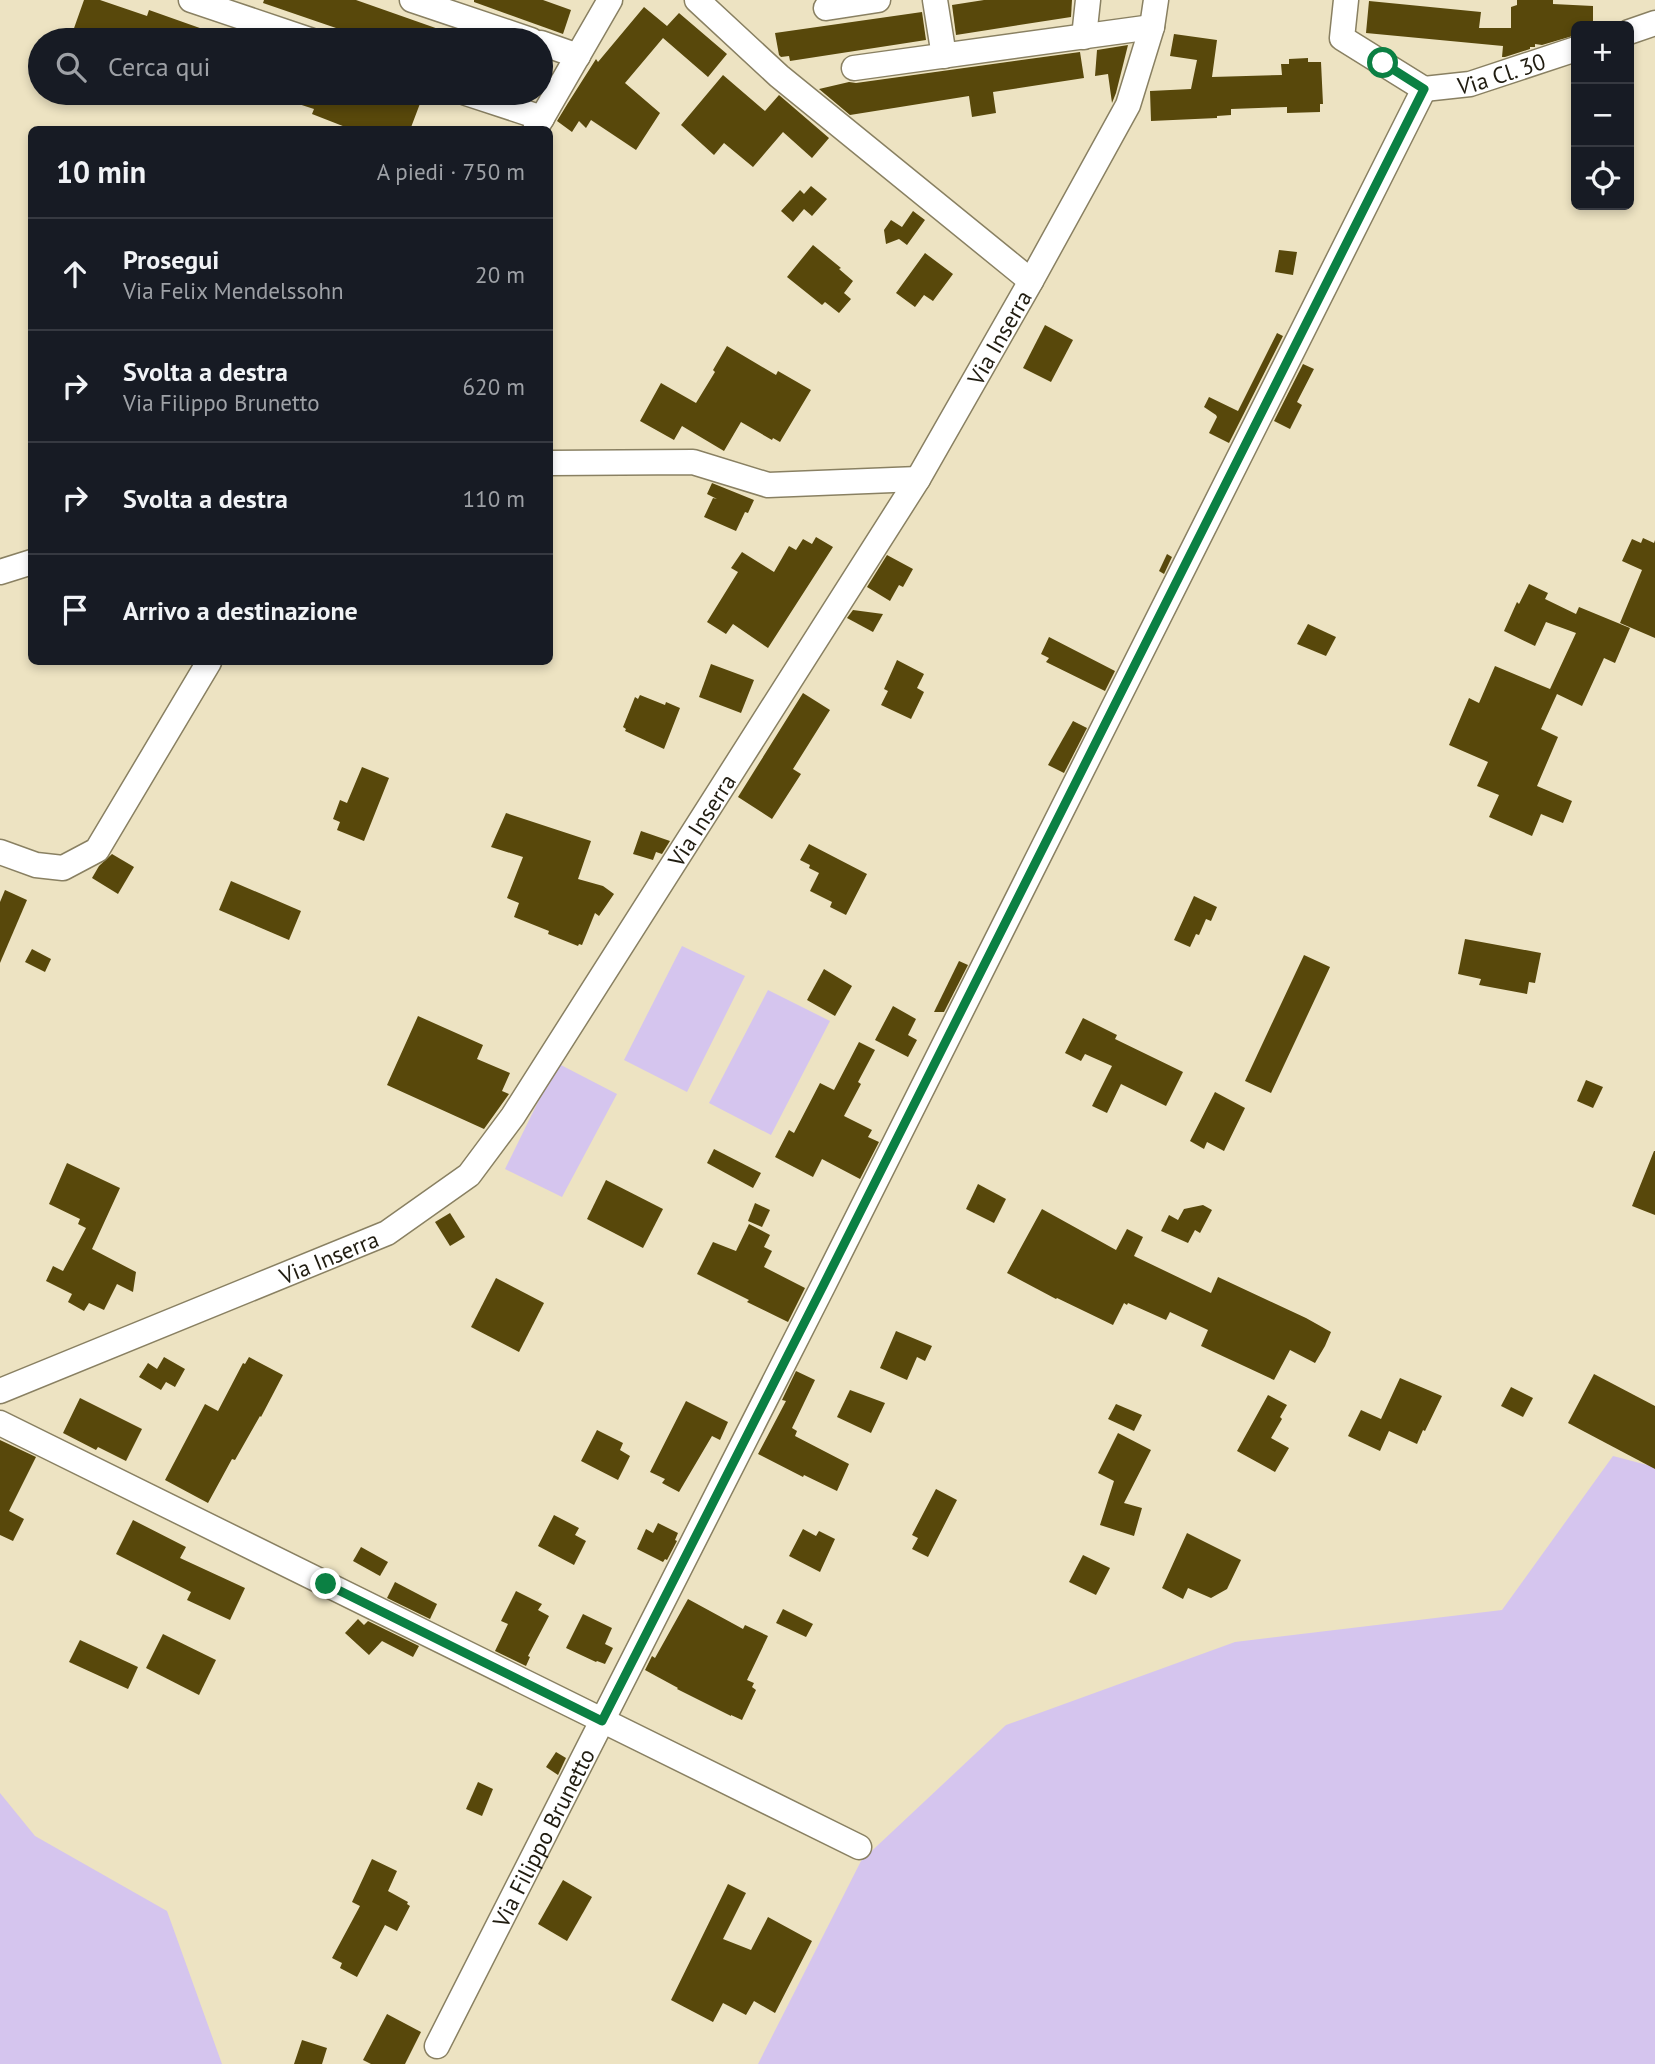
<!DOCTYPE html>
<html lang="it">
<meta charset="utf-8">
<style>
:root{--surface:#171b24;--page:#20242c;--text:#f1f3f6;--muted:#9ea1a6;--line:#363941}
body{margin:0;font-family:"PT Sans",sans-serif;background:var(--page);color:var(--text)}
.controls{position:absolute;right:21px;top:21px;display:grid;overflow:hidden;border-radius:10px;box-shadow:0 4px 10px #0003}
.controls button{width:63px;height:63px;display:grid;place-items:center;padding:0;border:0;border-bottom:2px solid var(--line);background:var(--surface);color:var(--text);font:35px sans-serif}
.stop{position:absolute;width:21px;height:21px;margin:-16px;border:5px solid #0b8043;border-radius:50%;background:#fff}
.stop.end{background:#0b8043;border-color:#fff;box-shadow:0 2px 7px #0008}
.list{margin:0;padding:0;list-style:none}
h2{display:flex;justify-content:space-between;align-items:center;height:91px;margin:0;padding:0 28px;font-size:30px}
h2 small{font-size:23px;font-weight:400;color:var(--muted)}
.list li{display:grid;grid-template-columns:46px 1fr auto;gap:21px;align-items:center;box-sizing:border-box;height:112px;padding:0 28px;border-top:2px solid var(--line)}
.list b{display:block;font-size:26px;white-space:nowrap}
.list p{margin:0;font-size:23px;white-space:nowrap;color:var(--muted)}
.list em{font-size:23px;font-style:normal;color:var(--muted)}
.icon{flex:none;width:38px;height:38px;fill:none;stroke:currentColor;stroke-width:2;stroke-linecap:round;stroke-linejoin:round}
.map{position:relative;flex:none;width:1655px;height:2064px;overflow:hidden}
.search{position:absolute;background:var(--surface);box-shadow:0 4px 10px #0003;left:28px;top:28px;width:525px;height:77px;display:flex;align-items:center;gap:18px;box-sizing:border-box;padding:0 24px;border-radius:38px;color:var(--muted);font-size:26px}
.panel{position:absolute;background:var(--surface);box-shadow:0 4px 10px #0003;left:28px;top:126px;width:525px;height:539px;border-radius:10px}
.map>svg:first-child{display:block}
.green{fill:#d5c5ee}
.building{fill:#58480b}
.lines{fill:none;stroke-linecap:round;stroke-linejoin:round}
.minor-casing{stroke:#898062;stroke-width:27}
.minor{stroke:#fff;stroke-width:24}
.route{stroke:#0b8043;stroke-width:9}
.labels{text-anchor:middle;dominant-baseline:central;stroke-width:7;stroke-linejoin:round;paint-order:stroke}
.street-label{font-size:23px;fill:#201c10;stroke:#ede3c2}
</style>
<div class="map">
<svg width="1655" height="2064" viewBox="0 0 1655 2064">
<rect width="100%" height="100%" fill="#ede3c2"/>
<g class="green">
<polygon points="682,946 745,976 687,1092 624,1060"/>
<polygon points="768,990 830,1021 771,1135 709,1103"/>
<polygon points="557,1063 617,1094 562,1197 505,1169"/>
<polygon points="1613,1456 1655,1467 1655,2064 758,2064 861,1861 1006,1725 1235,1642 1502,1610"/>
<polygon points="0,1793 35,1836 167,1911 222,2064 0,2064"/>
</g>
<g class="building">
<polygon points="84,0 100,0 147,16 149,10 228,38 228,40 102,40 73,31"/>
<polygon points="264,0 356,0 464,38 464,40 371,40 263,3"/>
<polygon points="474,0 543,0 571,10 563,34 474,2"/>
<polygon points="984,0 1072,0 1071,17 956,35 952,5"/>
<polygon points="1517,0 1553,0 1553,4 1593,6 1593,26 1576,26 1576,35 1542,45 1535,44 1535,47 1530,47 1530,49 1505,57 1502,57 1503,46 1366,33 1369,1 1481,12 1479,28 1511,28 1511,7 1517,5"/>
<polygon points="644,7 667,26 679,13 727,54 708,77 663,38 625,83 660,113 636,150 591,120 586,128 579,121 572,132 557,121 568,103 596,59 598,62"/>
<polygon points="922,12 926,40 790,61 789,56 781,57 779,55 775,33"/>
<polygon points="1174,34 1217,40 1212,77 1282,75 1281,64 1289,64 1289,59 1308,58 1308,62 1321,62 1323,104 1320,104 1320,112 1287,113 1287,107 1231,109 1231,115 1217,116 1217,118 1151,121 1150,91 1191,89 1197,60 1170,56"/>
<polygon points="1128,45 1116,93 1112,103 1108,74 1095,76 1097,50"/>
<polygon points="1080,52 1084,78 993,92 996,113 972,117 969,96 850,115 819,89 849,82 856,83"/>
<polygon points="723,75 765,111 779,95 829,138 812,158 783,132 753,167 724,143 714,155 681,125"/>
<polygon points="274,93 424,93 410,130 353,130 312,114 314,109 274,96"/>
<polygon points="811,186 827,199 812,216 804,209 793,222 781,211 800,190 804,194"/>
<polygon points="913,211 925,220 907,245 899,239 886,244 884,230 891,220 902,227"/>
<polygon points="813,245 841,268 839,269 853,281 844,293 851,299 839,313 825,302 822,305 787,277"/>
<polygon points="1279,250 1297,252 1293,275 1275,272"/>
<polygon points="925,253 953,274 933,301 924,295 915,307 896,293"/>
<polygon points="1045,325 1073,340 1051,382 1023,368"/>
<polygon points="1277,333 1283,336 1229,443 1209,433 1217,417 1216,415 1204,407 1209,397 1238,411"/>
<polygon points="727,346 776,375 778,371 811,390 780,442 773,438 772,440 741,422 724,451 682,426 674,440 640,421 661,383 696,403 715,372 713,370"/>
<polygon points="1303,364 1314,369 1297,402 1302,405 1290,429 1274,421"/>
<polygon points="712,483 754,500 748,513 745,512 736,531 704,517 713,498 717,499 707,494"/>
<polygon points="816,537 833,547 768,648 733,624 726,634 707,622 738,572 731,568 742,552 774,572 789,546 796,550 803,539 812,544"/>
<polygon points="1643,538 1654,543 1655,540 1655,638 1620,623 1642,570 1622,561 1632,539 1641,543"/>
<polygon points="1167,554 1172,557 1164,574 1159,571"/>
<polygon points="887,555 913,569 903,587 899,585 890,601 867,587"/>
<polygon points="1529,584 1548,593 1545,599 1576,614 1579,607 1630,628 1615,663 1604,658 1582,706 1557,694 1541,729 1558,737 1537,786 1572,801 1563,823 1541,814 1532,836 1489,817 1499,795 1477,786 1488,762 1449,745 1469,698 1479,703 1495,666 1550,689 1576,633 1546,622 1535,646 1504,631 1517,602 1519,604"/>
<polygon points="853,610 883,614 873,632 847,618"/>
<polygon points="1308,624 1336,637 1326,656 1297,644"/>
<polygon points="1049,637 1115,671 1105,691 1046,662 1049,658 1041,654"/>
<polygon points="897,660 924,674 917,688 924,692 911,719 881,705 888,691 884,689"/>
<polygon points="711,664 754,680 741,713 699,697"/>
<polygon points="803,693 830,710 793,769 801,774 772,819 738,797"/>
<polygon points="640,695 665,705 666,702 680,708 664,749 625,731 626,729 623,727 635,697 638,699"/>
<polygon points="1073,721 1087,728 1064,773 1048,765"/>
<polygon points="362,767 389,778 364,841 337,830 340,822 333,819 340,800 347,803"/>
<polygon points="506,813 591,841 578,879 603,886 614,894 599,916 595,913 582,945 579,944 578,946 548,934 549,931 514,917 519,903 507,898 523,857 491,847"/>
<polygon points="641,831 670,841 662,854 656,852 653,860 633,854"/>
<polygon points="809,844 867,874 846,915 830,907 832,902 810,891 819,873 809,868 810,865 800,860"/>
<polygon points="112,854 134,867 118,894 92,878 99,866"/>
<polygon points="231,881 301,911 289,940 219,910"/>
<polygon points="5,890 27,900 0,963 0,902"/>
<polygon points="1194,896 1217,907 1211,921 1206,919 1199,935 1196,934 1190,947 1174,940"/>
<polygon points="1465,939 1541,953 1535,983 1529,982 1527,994 1479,985 1481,979 1458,974"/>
<polygon points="32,949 51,959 45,972 25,962"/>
<polygon points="1304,955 1330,967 1271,1093 1245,1081"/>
<polygon points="959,961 968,965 944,1012 934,1012"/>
<polygon points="824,969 852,986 835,1016 807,1000"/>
<polygon points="893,1006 916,1019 908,1035 917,1040 908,1057 875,1040"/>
<polygon points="418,1016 483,1045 477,1059 510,1073 502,1091 509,1094 484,1129 387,1085"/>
<polygon points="1083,1018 1117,1035 1115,1039 1183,1072 1166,1106 1121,1084 1107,1113 1092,1106 1112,1066 1085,1054 1081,1061 1065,1053"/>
<polygon points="859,1042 875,1050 858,1082 861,1084 844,1116 872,1130 868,1137 879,1142 860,1179 822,1159 813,1177 775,1157 789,1130 794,1133 820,1083 834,1090"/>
<polygon points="1586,1080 1603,1087 1593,1108 1577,1101"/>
<polygon points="1215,1092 1245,1108 1224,1151 1207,1142 1204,1149 1190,1141"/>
<polygon points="714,1149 761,1173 753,1188 707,1163"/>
<polygon points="1654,1151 1655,1151 1655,1215 1632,1206"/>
<polygon points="67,1163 120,1188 92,1249 136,1272 133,1292 117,1284 104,1310 89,1303 84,1311 68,1302 72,1294 46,1281 53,1266 63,1271 86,1228 78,1224 80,1219 49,1204"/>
<polygon points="606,1180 663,1209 643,1248 587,1219"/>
<polygon points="978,1184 1006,1199 994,1223 966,1209"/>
<polygon points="755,1203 770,1210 762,1227 748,1221"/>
<polygon points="1203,1205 1212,1210 1200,1233 1195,1230 1188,1243 1161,1231 1169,1215 1178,1220 1184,1209"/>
<polygon points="1042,1209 1116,1250 1127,1229 1143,1237 1134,1256 1211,1293 1218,1277 1306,1318 1331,1332 1325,1346 1315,1363 1290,1350 1274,1380 1201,1346 1208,1330 1170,1312 1166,1320 1128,1303 1127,1305 1124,1303 1113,1325 1057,1298 1056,1299 1007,1273"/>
<polygon points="450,1213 465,1237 450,1246 435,1222"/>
<polygon points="749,1224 770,1235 764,1247 772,1251 764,1267 805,1288 788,1322 747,1302 749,1300 697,1274 713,1242 736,1251"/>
<polygon points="496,1278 544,1303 519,1352 471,1327"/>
<polygon points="896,1331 932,1346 925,1361 917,1357 907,1380 880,1368"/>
<polygon points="164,1357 185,1369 175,1387 166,1382 161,1390 139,1377 148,1363 157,1369"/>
<polygon points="249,1357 283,1375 261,1417 260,1416 235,1460 232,1459 208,1503 165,1480 205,1404 218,1411 243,1363 245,1364"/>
<polygon points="796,1371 815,1380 792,1428 797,1431 795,1436 849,1464 837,1491 804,1475 803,1477 758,1454 786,1401 782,1400"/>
<polygon points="1594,1374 1655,1406 1655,1469 1568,1423"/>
<polygon points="1400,1378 1442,1396 1425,1431 1423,1430 1417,1444 1389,1431 1380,1451 1348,1436 1361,1410 1381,1419"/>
<polygon points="1511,1387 1533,1398 1523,1417 1501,1406"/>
<polygon points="850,1390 885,1403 871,1433 837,1417"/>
<polygon points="1268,1395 1287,1405 1280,1417 1282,1419 1271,1438 1289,1448 1275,1472 1237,1451"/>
<polygon points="80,1398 142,1429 126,1461 98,1447 96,1450 63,1433"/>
<polygon points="686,1401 728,1422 720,1440 712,1436 679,1492 662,1483 665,1479 650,1472"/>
<polygon points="1116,1404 1142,1415 1134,1431 1108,1419"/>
<polygon points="597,1430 623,1443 620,1450 630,1456 618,1480 581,1461"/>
<polygon points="1118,1433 1151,1450 1124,1503 1142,1508 1134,1536 1100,1525 1114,1481 1098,1473"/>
<polygon points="0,1440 36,1457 9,1511 24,1519 13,1541 0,1535"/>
<polygon points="936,1489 957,1500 928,1557 912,1549 918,1538 912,1535"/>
<polygon points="554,1515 579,1528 575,1535 586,1541 574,1565 538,1546"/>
<polygon points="133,1520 186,1547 180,1558 245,1588 230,1620 187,1600 191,1592 116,1554"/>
<polygon points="658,1523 678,1533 675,1540 677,1541 667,1560 665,1559 663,1562 637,1549 646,1529 653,1533"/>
<polygon points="803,1529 816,1536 819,1531 835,1539 820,1572 789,1556"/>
<polygon points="1187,1533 1241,1560 1227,1589 1211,1598 1188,1588 1183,1599 1162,1588"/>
<polygon points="361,1547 388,1562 380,1576 353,1561"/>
<polygon points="1083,1555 1110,1568 1096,1595 1069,1582"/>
<polygon points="395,1582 437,1604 430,1619 387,1598"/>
<polygon points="516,1591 542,1604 538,1610 549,1616 528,1656 530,1657 526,1666 495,1651 508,1624 501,1621"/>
<polygon points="688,1599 743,1629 745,1625 768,1636 747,1680 754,1683 752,1687 756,1690 742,1720 731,1715 731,1716 677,1689 678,1688 645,1670 652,1656 655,1658"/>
<polygon points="783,1609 813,1624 806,1637 776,1623"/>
<polygon points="583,1614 612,1628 605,1644 613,1648 605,1664 597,1661 596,1662 566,1648"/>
<polygon points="358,1619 364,1625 368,1621 419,1646 413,1657 382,1641 369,1655 345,1633"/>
<polygon points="163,1634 216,1660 199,1695 146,1668"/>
<polygon points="80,1640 138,1667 128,1689 69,1662"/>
<polygon points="556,1752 566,1758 558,1775 546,1767"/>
<polygon points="478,1782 493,1789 482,1816 466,1809"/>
<polygon points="372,1859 397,1871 388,1891 408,1902 407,1904 410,1906 397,1931 385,1925 357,1977 340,1968 342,1963 332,1958 360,1906 352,1902"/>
<polygon points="563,1880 592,1897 567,1941 538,1924"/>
<polygon points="728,1884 746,1893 723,1939 751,1950 768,1917 812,1941 775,2013 754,2001 746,2015 723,2003 713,2022 671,2000"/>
<polygon points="387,2014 421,2032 405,2064 371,2064 363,2060"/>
<polygon points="302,2040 327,2048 322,2064 294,2064"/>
</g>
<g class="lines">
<defs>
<g id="minor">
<polyline points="191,0 310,40"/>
<polyline points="412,0 531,40"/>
<polyline points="697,0 779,76 1031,281"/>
<polyline points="935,0 944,56"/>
<polyline points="1346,0 1342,38 1424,89"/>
<polyline points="826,8 878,0"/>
<polyline points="1629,32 1655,23"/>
<polyline points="1084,37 1088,0"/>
<polyline points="541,43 578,56"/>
<polyline points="854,68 1152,27"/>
<path id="s1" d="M1424,89L1470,84L1576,49"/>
<polyline points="466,93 542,118"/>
<polyline points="535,130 610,0"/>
<polyline points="550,463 693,462 768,485 918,479"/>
<polyline points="0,572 32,562"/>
<polyline points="0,852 36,865 63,868 97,850 209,662"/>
<path id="s2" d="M0,1391L387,1233L469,1175L513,1116L918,479L1031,281L1128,105L1152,27L1156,0"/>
<polyline points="0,1423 859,1847"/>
<path id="s3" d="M437,2046L823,1286L1424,89"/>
</g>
</defs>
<use href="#minor" class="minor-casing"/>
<use href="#minor" class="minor"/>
</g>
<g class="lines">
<polyline class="route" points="326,1584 602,1721 823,1286 1424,89 1383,63"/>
</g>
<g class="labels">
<g class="street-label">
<text stroke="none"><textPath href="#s1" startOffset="79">Via Cl. 30</textPath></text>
<text stroke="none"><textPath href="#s2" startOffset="1510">Via Inserra</textPath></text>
<text stroke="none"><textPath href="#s2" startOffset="943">Via Inserra</textPath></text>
<text stroke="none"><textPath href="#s2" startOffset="355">Via Inserra</textPath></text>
<text stroke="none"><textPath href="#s3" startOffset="234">Via Filippo Brunetto</textPath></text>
</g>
</g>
</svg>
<div class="controls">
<button>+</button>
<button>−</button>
<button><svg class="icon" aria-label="locate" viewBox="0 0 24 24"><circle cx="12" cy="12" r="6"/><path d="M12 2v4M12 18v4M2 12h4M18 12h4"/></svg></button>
</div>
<div class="stop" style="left:1383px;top:63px"></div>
<div class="stop end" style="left:326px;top:1584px"></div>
<div class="search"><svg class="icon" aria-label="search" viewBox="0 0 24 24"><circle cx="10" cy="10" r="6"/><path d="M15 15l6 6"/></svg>Cerca qui</div>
<section class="panel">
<h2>10 min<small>A piedi · 750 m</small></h2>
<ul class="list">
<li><svg class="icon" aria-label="ahead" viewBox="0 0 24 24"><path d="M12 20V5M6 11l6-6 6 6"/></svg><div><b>Prosegui</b><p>Via Felix Mendelssohn</p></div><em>20 m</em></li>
<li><svg class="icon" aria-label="right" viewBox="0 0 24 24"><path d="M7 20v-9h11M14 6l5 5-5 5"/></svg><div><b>Svolta a destra</b><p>Via Filippo Brunetto</p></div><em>620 m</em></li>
<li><svg class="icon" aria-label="right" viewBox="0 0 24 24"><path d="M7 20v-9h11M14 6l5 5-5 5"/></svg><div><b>Svolta a destra</b></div><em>110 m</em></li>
<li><svg class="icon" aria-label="arrive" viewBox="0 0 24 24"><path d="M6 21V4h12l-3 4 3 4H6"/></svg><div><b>Arrivo a destinazione</b></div></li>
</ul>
</section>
</div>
